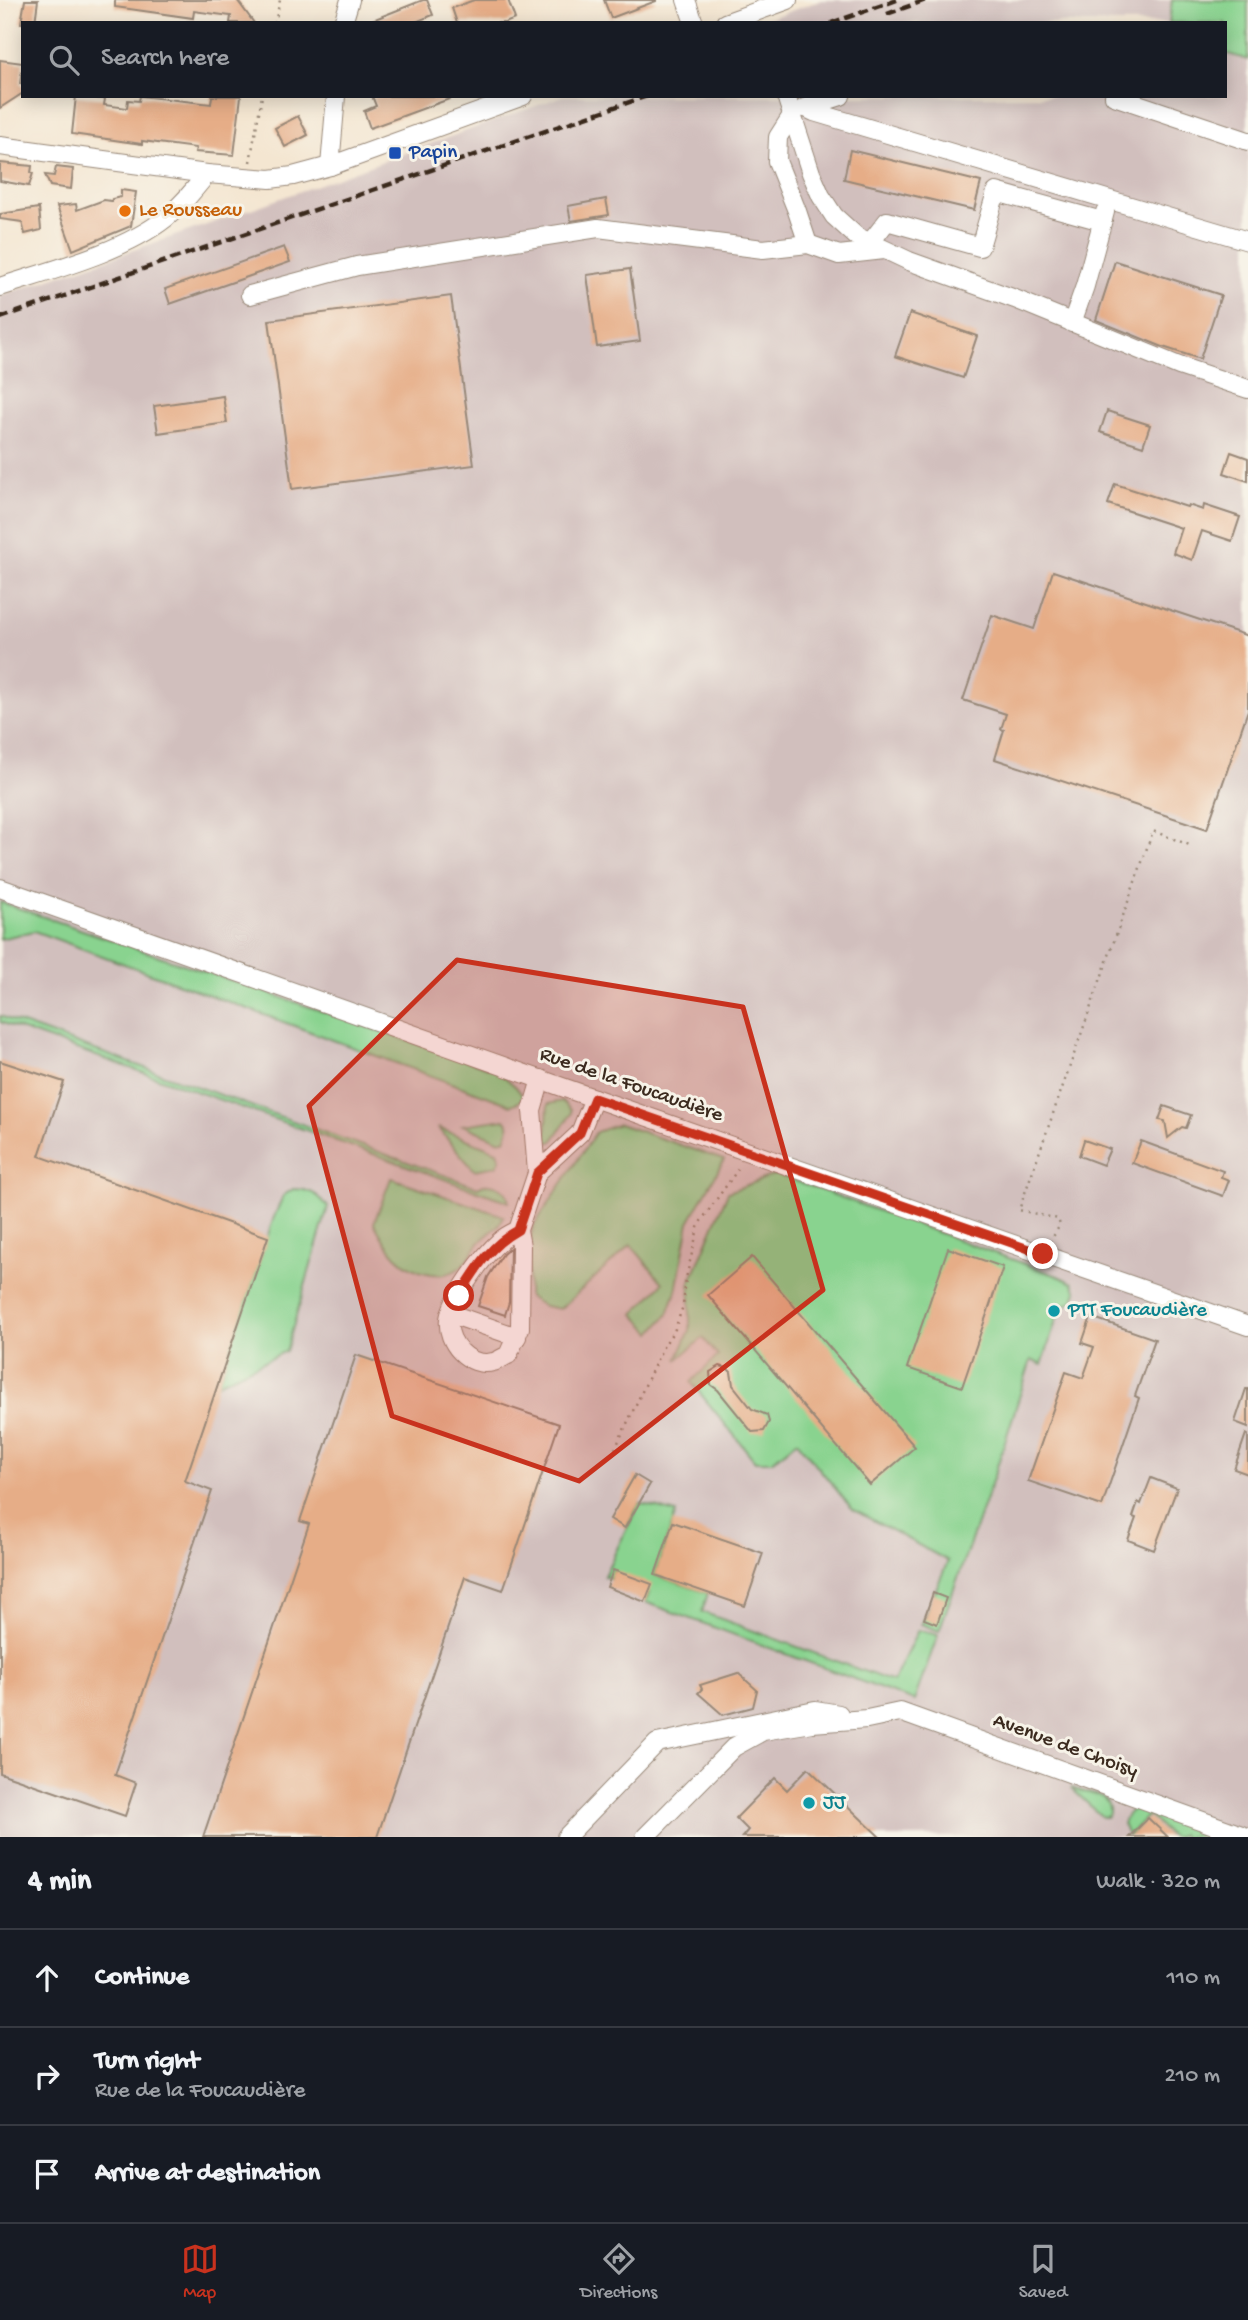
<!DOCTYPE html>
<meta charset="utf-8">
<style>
:root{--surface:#171b24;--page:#20242c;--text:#f1f3f6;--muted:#9ea1a6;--line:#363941;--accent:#c8321e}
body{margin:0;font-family:"Gochi Hand",sans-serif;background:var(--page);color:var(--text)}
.stop{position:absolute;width:21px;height:21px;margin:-16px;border:5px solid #c8321e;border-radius:50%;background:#fff}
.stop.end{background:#c8321e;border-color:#fff;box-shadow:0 2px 7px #0008}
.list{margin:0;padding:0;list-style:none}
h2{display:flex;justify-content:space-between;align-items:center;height:91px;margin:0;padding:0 28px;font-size:30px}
h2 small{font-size:23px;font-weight:400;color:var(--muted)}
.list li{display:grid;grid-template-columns:46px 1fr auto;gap:21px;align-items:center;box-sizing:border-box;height:98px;padding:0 28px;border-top:2px solid var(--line)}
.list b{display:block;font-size:26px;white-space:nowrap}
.list p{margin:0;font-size:23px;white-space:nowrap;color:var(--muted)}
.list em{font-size:23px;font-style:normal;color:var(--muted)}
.icon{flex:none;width:38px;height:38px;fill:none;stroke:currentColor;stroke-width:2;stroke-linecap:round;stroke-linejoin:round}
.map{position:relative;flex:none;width:1248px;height:1837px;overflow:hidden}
.search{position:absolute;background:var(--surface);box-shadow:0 4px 18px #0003;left:21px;right:21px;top:21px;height:77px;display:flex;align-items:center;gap:18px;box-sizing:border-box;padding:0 24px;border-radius:0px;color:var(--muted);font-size:26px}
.sheet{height:385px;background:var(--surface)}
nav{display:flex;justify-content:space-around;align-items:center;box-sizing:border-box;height:98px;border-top:2px solid var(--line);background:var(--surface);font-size:19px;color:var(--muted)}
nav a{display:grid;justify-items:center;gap:4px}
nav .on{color:var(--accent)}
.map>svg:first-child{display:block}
.industrial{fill:#d1bfbd}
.green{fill:#89d38f;stroke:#627e56;stroke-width:2}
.building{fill:#e6ad87}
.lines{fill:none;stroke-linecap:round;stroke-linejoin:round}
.minor-casing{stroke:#988878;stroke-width:20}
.path{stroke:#988878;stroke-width:2.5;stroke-dasharray:2 5;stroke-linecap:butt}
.minor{stroke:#fff;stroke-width:18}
.rail{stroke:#3b2a1e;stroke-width:4.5;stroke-dasharray:10 5;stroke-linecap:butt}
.route{stroke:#c8321e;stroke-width:9}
.marked{fill:#c8321e;fill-opacity:0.2;stroke:#c8321e;stroke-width:5;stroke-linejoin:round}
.transit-dot{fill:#1a4fb4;stroke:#f7f3e8;stroke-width:2.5}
.food-dot{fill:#e8710a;stroke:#f7f3e8;stroke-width:2.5}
.culture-dot{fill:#0f9aa8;stroke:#f7f3e8;stroke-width:2.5}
.labels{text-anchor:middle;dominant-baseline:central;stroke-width:6;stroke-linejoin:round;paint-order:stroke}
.transit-label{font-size:21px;fill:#164399;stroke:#f7f3e8;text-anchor:start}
.food-label{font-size:21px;fill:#c56008;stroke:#f7f3e8;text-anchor:start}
.street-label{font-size:21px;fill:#3b2a1e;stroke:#f7f3e8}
.culture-label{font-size:21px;fill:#0d838f;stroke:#f7f3e8;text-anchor:start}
</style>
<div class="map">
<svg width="1248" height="1837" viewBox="0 0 1248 1837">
<rect width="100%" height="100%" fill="#f7f3e8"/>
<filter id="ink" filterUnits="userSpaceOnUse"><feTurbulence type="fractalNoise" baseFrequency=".0143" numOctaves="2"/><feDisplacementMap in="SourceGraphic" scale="14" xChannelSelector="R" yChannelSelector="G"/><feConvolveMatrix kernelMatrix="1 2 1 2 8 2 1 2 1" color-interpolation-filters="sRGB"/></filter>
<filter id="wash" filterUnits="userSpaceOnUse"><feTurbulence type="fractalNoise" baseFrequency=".00686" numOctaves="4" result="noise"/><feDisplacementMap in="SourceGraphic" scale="28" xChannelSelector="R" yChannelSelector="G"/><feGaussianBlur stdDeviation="1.57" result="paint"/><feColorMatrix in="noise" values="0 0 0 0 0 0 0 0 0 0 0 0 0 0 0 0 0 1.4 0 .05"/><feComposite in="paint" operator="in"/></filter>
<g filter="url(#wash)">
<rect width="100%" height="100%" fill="#f4e6d1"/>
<polygon class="industrial" points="822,0 1248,0 1248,1837 0,1837 0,296 218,221 563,96 1225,96 1225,23 756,23"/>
<g class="green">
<polygon points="1172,0 1248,0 1248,60 1225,53 1225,23 1169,23"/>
<polygon points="0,902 498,1071 516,1087 523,1096 519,1102 511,1105 34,931 0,939"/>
<path d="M0,1016L477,1187C490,1180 507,1186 509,1202L0,1022Z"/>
<polygon points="562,1101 571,1110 571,1114 552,1142 548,1142 546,1140 548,1104"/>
<path d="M505,1119C511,1125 508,1132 505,1139L500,1141L463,1125Z"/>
<polygon points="619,1124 724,1160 689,1222 676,1291 668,1314 652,1333 634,1314 663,1283 631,1245 560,1309 544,1306 528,1297 529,1249 533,1227 596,1132"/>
<polygon points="438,1128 497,1151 500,1159 497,1166 474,1170"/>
<polygon points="776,1174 1058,1276 1073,1283 1077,1292 1073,1301 1060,1308 1042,1365 1031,1360 995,1473 939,1631 921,1624 948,1561 852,1509 797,1441 772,1461 755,1461 691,1382 718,1356 703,1338 677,1360 690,1330 690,1283 728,1192"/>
<path d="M391,1178L504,1216C499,1228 491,1231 482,1240C474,1248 468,1262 458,1269C449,1275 442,1275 432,1274C401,1270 388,1249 374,1223Z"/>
<path d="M293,1189C310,1189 318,1194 328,1207L286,1351L218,1383L274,1217L283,1196Z"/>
<polygon points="639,1503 676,1513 655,1575 708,1593 702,1612 893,1682 918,1630 938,1635 914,1701 645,1602 649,1593 613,1570 610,1578 604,1576"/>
<path d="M1071,1788L1103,1797C1108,1803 1112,1810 1107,1817H1102Z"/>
<path d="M1147,1805L1212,1824L1209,1835L1184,1837L1181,1834L1177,1837H1171L1148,1815L1128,1836L1123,1824C1126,1810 1135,1808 1147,1805Z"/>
</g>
<g id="blocks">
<g class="building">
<polygon points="25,0 38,0 35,23 21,23"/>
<polygon points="115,0 237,0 254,23 230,23 231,16 194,11 193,18 115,7"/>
<polygon points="423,0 427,0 433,15 413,23 365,23"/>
<polygon points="474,0 508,0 515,19 505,23 457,23 452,8"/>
<polygon points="604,0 656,0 656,1 611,18"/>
<polygon points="0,60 23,63 20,84 23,84 23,93 0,108"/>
<polygon points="76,96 105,99 104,105 127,108 128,100 139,101 140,96 211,104 212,96 241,96 234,155 195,152 196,148 142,141 142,144 72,134"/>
<polygon points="372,96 452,96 452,98 370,128 364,111 376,106"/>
<polygon points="298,116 308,135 285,147 275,128"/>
<polygon points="850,150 981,182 974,210 844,179"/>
<polygon points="0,163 32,166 31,173 33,173 29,186 0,181"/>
<polygon points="56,167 73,169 71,189 50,186 45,175 54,176"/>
<polygon points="121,190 136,192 131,226 73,250 57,206 76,204 77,210 104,200 112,201 112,199 121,197"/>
<polygon points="606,199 609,215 571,221 568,206"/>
<polygon points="39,208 41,230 25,234 22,222 0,219 0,214"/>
<polygon points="284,247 290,262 170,304 165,289"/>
<polygon points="1115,261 1221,295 1200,359 1163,347 1096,320"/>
<polygon points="630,269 640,341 597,347 587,275"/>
<polygon points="451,296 474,465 292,489 269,320"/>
<polygon points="910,313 977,336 963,378 895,356"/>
<polygon points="223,396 227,423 158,433 154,406"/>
<polygon points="1107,411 1150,425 1143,446 1100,432"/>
<polygon points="1231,452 1248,458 1248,481 1224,473"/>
<polygon points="1115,484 1187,507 1188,505 1203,510 1204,505 1240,517 1232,541 1202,531 1192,560 1173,553 1181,528 1108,504"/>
<polygon points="1053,571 1248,636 1248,710 1207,829 995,759 1004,730 1001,729 1006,714 963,700 992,615 1034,629"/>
<polygon points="0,1061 64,1082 39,1156 268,1237 185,1481 212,1491 115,1775 136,1783 125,1816 0,1773"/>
<polygon points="1164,1106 1191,1115 1186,1128 1182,1127 1168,1138 1165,1121 1159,1120"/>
<polygon points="1084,1140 1110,1149 1103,1165 1079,1156"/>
<polygon points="1141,1141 1223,1171 1221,1177 1229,1180 1223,1196 1132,1163"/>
<polygon points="510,1248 509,1302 505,1315 478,1306 488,1277 503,1254"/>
<polygon points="948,1248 1003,1267 962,1387 907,1368"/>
<polygon points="752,1257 915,1447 870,1485 708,1295"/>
<polygon points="1091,1317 1155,1339 1135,1396 1139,1398 1102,1506 1028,1481 1066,1372 1083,1378 1094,1347 1082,1343"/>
<polygon points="356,1355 559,1424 503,1590 465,1577 377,1837 203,1837 309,1524 300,1521"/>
<polygon points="720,1366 727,1368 731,1372 733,1385 752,1409 767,1415 769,1422 764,1431 752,1432 718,1390 711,1385 710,1372"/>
<polygon points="1246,1389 1248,1389 1248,1427 1235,1422"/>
<polygon points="1246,1434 1248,1435 1248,1474 1234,1469"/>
<polygon points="635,1475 650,1484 625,1528 610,1519"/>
<polygon points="1151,1478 1177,1488 1154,1550 1128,1540 1136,1518 1133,1517 1138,1502 1141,1504"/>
<polygon points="673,1522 763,1553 745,1606 655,1575"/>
<polygon points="613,1570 652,1584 645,1602 607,1587"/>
<polygon points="933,1593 946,1598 937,1624 924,1619"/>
<polygon points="738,1673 757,1690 753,1707 723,1715 698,1693 702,1689 700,1685"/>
<polygon points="808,1768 880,1837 742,1837 748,1830 736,1818 775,1778 787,1790"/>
<polygon points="1148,1818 1168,1837 1129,1837"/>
</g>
</g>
</g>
<g filter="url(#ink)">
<use href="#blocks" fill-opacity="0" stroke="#988878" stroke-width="2"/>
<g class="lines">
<defs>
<g id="minor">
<polyline points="686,0 694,23"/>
<polyline points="343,23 350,0"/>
<polyline points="725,23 788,0"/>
<polyline points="786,96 811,173 821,196 834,216 856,236 909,261 1015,299 1179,366 1248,389"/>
<polyline points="1114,96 1248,141"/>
<polyline points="804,108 841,96"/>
<polyline points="806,108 814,112 1248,241"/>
<polyline points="792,115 778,137 777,161 797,211 808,244"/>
<polyline points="0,146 207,174 270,179 293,176 330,166 523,96"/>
<polyline points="330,166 336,96"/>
<polyline points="870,243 887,221 980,247 996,192 1102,221"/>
<path d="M0,287C52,270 123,252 166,218C182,205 194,190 207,174"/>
<polyline points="250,295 357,266 598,228 763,249 808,244 839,255 884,250"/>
<polyline points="1072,323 1085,286 1105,212"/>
<polyline points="0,888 565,1088 1248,1326"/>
<polyline points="537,1173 580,1133 594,1098"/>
<path d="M518,1230C512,1233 505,1236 500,1241C484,1255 452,1298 449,1319C446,1343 469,1368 493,1362C498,1361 503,1357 508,1355L520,1328L521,1246L518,1230L537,1173L532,1110L541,1079"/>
<polyline points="451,1314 517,1337"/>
<polyline points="566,1837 657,1743 815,1710 839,1714"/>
<polyline points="645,1837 734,1747 763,1731 812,1723 867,1719 900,1712 1247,1837"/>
</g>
</defs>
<use href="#minor" class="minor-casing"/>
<g class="path">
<polyline points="275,23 280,0"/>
<polyline points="250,162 262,96"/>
<polyline points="1050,1242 1060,1225 1058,1219 1019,1210 1153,831 1192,846"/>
<polyline points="615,1449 663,1347 675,1329 683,1306 686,1278 699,1224 741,1165"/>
</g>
<use href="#minor" class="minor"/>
<g class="rail">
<polyline points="887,14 926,0"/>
<polyline points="831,23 897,0"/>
<polyline points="0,318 647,96"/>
</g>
</g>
</g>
<g class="lines" filter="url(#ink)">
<path class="route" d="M459,1296C476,1269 490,1245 518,1230L537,1173L580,1133L594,1098L1043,1254"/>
</g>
<path class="marked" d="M457,960L743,1007L823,1290L579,1481L392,1416L309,1106Z"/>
<rect class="transit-dot" x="388" y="146" width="14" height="14" rx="3.5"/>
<circle class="food-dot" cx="125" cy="211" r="7"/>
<g class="culture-dot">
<circle cx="1054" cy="1311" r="7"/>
<circle cx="809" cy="1803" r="7"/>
</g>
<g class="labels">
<g class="transit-label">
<text x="409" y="153">Papin</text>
</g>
<g class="food-label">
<text x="139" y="211">Le Rousseau</text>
</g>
<g class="street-label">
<text transform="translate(631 1086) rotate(19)">Rue de la Foucaudière</text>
<text transform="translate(1065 1747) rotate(20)">Avenue de Choisy</text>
</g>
<g class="culture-label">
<text x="1068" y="1311">PTT Foucaudière</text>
<text x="823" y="1803">JJ</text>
</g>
</g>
</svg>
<div class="stop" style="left:459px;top:1296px"></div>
<div class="stop end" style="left:1043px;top:1254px"></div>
<div class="search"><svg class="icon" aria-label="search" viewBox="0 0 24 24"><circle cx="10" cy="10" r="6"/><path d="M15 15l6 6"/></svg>Search here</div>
</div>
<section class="sheet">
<h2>4 min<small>Walk · 320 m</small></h2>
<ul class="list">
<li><svg class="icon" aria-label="ahead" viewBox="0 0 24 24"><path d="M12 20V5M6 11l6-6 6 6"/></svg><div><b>Continue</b></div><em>110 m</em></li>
<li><svg class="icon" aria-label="right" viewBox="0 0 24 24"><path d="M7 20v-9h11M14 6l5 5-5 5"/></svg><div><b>Turn right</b><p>Rue de la Foucaudière</p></div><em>210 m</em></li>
<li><svg class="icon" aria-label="arrive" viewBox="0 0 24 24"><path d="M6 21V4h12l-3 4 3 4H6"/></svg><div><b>Arrive at destination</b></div></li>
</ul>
</section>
<nav>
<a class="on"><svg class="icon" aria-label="map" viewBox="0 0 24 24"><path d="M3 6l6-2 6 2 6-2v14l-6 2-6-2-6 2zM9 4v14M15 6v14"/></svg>Map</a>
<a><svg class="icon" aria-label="directions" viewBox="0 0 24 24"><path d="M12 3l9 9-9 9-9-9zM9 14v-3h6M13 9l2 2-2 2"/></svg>Directions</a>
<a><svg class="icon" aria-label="saved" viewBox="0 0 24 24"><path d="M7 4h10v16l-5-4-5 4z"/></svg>Saved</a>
</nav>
